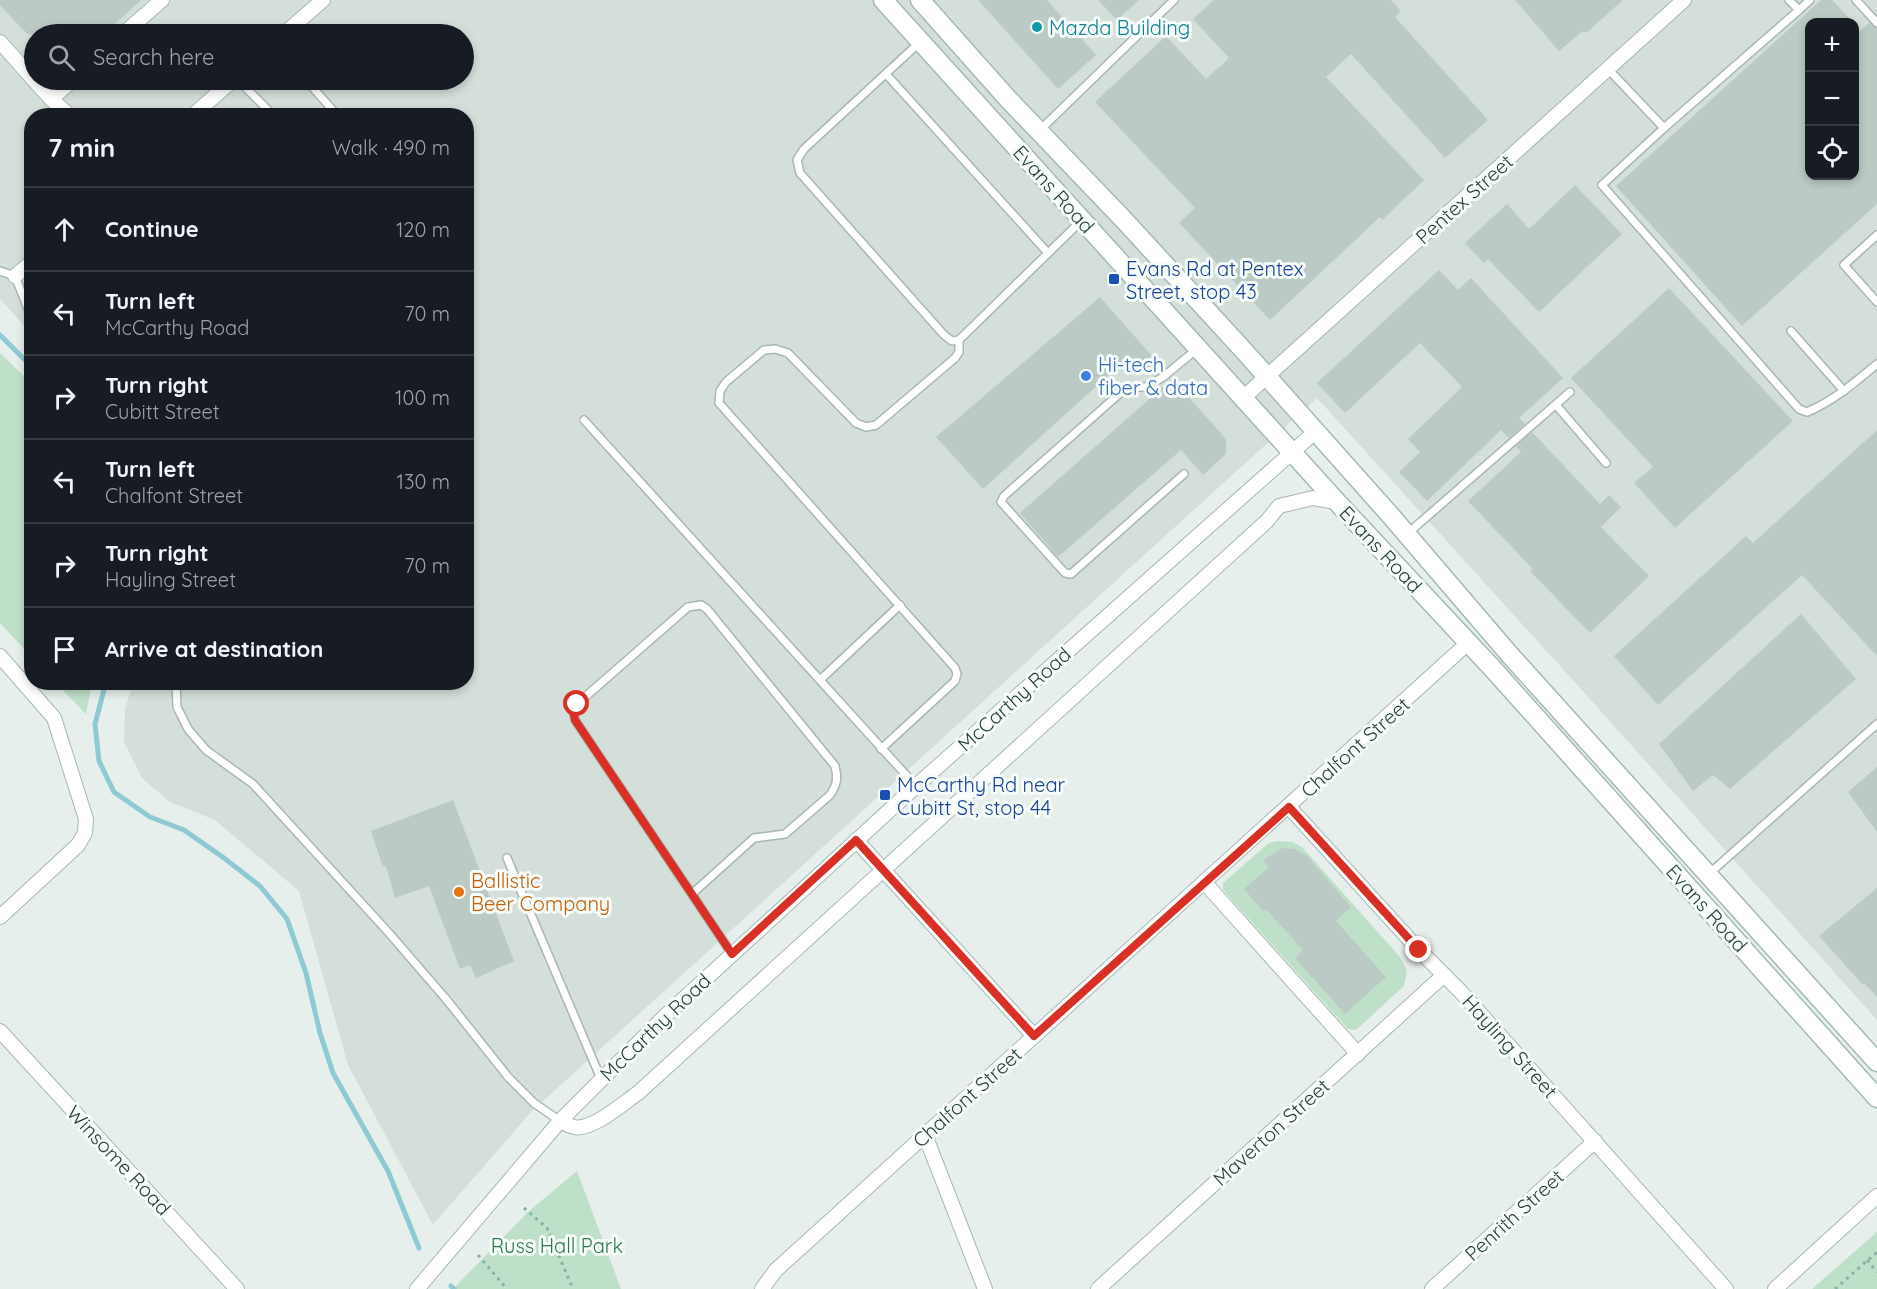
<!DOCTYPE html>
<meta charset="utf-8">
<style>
:root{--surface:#171b24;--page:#20242c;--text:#f1f3f6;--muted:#9ea1a6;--line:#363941}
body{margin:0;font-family:Quicksand,sans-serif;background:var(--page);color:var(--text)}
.controls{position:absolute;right:18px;top:18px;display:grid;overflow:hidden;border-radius:12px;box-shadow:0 3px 9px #0003}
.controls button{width:54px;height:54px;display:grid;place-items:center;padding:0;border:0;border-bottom:2px solid var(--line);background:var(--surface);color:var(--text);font:30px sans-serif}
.stop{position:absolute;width:18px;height:18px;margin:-14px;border:4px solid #d93025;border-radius:50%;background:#fff}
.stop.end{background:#d93025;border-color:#fff;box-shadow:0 2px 6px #0008}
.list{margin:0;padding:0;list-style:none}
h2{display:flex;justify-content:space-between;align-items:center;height:78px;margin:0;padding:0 24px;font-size:26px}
h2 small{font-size:20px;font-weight:400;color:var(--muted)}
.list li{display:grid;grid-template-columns:39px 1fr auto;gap:18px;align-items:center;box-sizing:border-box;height:84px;padding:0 24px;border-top:2px solid var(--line)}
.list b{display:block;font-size:22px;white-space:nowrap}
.list p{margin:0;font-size:20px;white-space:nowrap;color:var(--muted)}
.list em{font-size:20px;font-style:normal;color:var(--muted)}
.icon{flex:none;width:33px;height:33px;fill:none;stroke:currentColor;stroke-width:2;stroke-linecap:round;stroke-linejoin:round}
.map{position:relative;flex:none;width:1877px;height:1289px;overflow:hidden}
.search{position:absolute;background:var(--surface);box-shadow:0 3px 9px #0003;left:24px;top:24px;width:450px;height:66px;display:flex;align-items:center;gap:15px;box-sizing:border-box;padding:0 21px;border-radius:33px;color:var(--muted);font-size:22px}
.panel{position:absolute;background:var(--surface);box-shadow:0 3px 9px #0003;left:24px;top:108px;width:450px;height:582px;border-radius:24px}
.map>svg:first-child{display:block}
.built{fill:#d4dfda;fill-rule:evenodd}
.green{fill:#bfe0c8}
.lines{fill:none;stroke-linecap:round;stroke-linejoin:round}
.stream{stroke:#8ec9d4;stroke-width:5}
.building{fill:#bbcac4}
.lane-casing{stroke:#a8b8b2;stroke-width:10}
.street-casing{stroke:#a8b8b2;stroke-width:16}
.secondary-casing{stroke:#a4bbb3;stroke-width:21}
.path{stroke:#86b3a5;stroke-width:3;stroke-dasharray:3 4.5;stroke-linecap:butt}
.lane{stroke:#fff;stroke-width:7}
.street{stroke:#fff;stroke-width:14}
.secondary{stroke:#fff;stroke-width:18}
.route{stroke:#d93025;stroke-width:8}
.culture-dot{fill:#0f9aa8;stroke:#f7fbf9;stroke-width:2}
.transit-dot{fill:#1a4fb4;stroke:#f7fbf9;stroke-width:2}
.shop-dot{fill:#3f7fe0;stroke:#f7fbf9;stroke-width:2}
.food-dot{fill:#e8710a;stroke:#f7fbf9;stroke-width:2}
.labels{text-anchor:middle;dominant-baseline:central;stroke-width:6;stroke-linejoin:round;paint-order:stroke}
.culture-label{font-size:20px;fill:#0d838f;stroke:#f7fbf9;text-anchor:start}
.street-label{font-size:20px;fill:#24423a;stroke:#f7fbf9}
.transit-label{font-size:20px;fill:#164399;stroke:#f7fbf9;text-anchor:start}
.shop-label{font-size:20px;fill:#366cbe;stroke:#f7fbf9;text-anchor:start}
.food-label{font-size:20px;fill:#c56008;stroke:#f7fbf9;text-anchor:start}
.park-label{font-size:20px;fill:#2d7a4b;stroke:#f7fbf9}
</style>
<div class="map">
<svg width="1877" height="1289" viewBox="0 0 1877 1289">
<rect width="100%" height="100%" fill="#e6efeb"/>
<path class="built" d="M0,0H1877V1020L1581,689L1317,398L530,1113L433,1225L348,1065L299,891L215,820L170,802L142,778L124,742L125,709L133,683L466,682V116H32L31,333L0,299ZM1810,22H1854V176H1810ZM34,34H464V80H34Z"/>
<g class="green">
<polygon points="0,353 31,383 31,656 0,623"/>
<polygon points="56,683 92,683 86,714"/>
<polygon points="1279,841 1292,842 1302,847 1400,957 1407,970 1404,986 1356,1030 1348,1029 1223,890 1223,883 1269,843"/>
<polygon points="577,1171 621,1289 453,1289 528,1212"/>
<polygon points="1877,1232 1877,1289 1812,1289"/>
</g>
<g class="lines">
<g class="stream">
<polyline points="0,335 32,367"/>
<polyline points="106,682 95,724 99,761 114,792 150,817 184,830 224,858 260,886 287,919 306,973 320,1033 333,1073 388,1171 419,1248"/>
<polyline points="451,1286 454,1289"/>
</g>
</g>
<g class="building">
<polygon points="0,0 141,0 104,34 27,34 0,5"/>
<polygon points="978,0 1047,0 1096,55 1058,89"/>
<polygon points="1098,0 1139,0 1117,20"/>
<polygon points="1214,0 1391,0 1401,11 1395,17 1488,120 1445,158 1351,54 1326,77 1424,180 1382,220 1380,217 1270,320 1179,223 1195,208 1095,102 1166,36 1206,79 1229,58 1193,19"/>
<polygon points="1515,0 1623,0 1586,33 1583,31 1559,51"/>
<polygon points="1821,0 1832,0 1853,22 1809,22 1809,176 1854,176 1854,36 1869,23 1877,29 1877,204 1742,326 1616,186"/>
<polygon points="1575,185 1622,234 1539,312 1488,259 1484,263 1465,243 1507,204 1529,229"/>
<polygon points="1439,270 1458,290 1471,278 1563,378 1519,418 1525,424 1509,438 1501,430 1427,501 1399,472 1420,452 1408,439 1462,387 1420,343 1345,413 1317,383"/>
<polygon points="1669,288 1793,421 1675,528 1634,483 1653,467 1571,378"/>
<polygon points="1100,297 1159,364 1130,375 1121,364 983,489 936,437"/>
<polygon points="1172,379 1220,432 1226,440 1226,454 1203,475 1181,450 1058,557 1020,513"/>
<polygon points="1877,430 1877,656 1802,575 1658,705 1614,656 1746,536 1753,543"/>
<polygon points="1532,432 1600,504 1609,495 1621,507 1601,527 1649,576 1590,633 1530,571 1533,569 1468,501 1521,452 1516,446"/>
<polygon points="1801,614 1856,679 1730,789 1713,775 1693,791 1659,744"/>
<polygon points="1877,767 1877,832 1848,792"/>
<polygon points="453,800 514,961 476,978 470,965 460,969 429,886 395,898 386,866 383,867 371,831"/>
<polygon points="1282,848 1294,849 1306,855 1351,907 1336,921 1386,977 1345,1014 1295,958 1303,950 1266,909 1263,911 1244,889 1269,867 1263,860"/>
<polygon points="1877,888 1877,997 1864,983 1863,985 1819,936"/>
</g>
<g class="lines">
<defs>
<g id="lane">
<polyline points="1789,0 1799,10 1810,0"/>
<polyline points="1856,0 1877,23"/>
<polyline points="919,43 804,149 797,160 800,173 944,335 952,341 959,340 1080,222"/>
<path d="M1608,69L1664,128L1602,185L1799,409L1807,412C1834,401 1855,382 1877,364"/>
<polyline points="886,74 1048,253"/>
<polyline points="238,80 274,116"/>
<polyline points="306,80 338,116"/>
<polyline points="1664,128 1799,10"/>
<polyline points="1039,131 1174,0"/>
<polyline points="1877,235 1844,265 1877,302"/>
<polyline points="0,271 15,276 32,319"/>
<polyline points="1791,331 1844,391"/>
<polyline points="1556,405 1606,463"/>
<polyline points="584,420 916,786"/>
<polyline points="1184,474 1071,574 1065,573 1001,502 1004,496 1127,387 1146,387 1163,377 1197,349"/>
<polyline points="1407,534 1570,392"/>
<polyline points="820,680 900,605"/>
<polyline points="176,682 177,707 188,729 206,750 253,784 389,933 446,999 509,1078 534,1103 560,1121"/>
<polyline points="881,749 955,681 957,674 955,668 719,403 720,391 726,382 764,350 775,349 788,353 856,423 866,427 876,425 955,358 959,352 959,340"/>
<polyline points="507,858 601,1079"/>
<polyline points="1710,873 1877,724"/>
<path d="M693,893L754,838L785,834L830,795C837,785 838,778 835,766L707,609L701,605L688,607L577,704L573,710L575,720L732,954"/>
</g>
<g id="street">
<polyline points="123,34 162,0"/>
<polyline points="284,34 323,0"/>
<polyline points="0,42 51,99 70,116"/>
<polyline points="51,99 73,80"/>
<polyline points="192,116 233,80"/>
<polyline points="15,276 32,262"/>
<polyline points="1243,398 1684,0"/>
<polyline points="0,656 54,718 86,819 85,833 78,845 0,917"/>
<polyline points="1289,807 1419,950 1461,992 1726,1289"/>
<polyline points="856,840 1034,1036"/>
<polyline points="1205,883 1358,1054"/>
<polyline points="0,1031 237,1289"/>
<path d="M560,1121C565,1123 569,1126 574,1127C592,1131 623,1103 638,1093L1267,521L1279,506L1313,498L1337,502"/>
<polyline points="925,1135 985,1289"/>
<polyline points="417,1289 560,1121 664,1017 916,786 1316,431"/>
<polyline points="762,1289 776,1270 1469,642"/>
<polyline points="1098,1289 1444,975"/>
<polyline points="1432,1289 1595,1141"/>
<polyline points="1775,1289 1877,1196"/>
</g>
<g id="secondary">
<polyline points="883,0 1337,502 1493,669 1877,1098"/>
<polyline points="920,0 1008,99 1124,220 1245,352 1391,516 1510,655 1877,1062"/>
</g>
</defs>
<use href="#lane" class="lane-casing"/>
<use href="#street" class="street-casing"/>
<use href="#secondary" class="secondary-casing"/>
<g class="path">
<polyline points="524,1208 547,1228 573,1289"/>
<polyline points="478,1255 507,1289"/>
<polyline points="1867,1260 1877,1272"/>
<polyline points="1835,1289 1877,1252"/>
</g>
<use href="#lane" class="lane"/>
<use href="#street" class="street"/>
<use href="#secondary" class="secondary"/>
</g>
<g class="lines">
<polyline class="route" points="577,704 573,710 575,720 732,954 856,840 1034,1036 1289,807 1419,950"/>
</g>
<circle class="culture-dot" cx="1037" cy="27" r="6"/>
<g class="transit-dot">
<rect x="1108" y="273" width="12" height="12" rx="3"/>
<rect x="879" y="789" width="12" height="12" rx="3"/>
</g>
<circle class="shop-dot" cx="1086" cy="376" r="6"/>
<circle class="food-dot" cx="459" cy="892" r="6"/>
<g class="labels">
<g class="culture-label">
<text x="1049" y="27">Mazda Building</text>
</g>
<g class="street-label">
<text transform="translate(1054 189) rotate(48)">Evans Road</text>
<text transform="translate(1464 199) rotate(-42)">Pentex Street</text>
<text transform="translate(1381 549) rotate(47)">Evans Road</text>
<text transform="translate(1014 699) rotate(-42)">McCarthy Road</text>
<text transform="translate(1355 747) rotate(-42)">Chalfont Street</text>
<text transform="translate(1707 908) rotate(48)">Evans Road</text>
<text transform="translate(655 1027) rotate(-44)">McCarthy Road</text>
<text transform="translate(1510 1046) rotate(48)">Hayling Street</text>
<text transform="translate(967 1097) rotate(-42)">Chalfont Street</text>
<text transform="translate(1271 1132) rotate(-42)">Maverton Street</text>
<text transform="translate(119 1160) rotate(47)">Winsome Road</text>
<text transform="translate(1514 1215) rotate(-42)">Penrith Street</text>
</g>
<g class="transit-label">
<text x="1126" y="268">Evans Rd at Pentex<tspan x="1126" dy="23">Street, stop 43</tspan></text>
<text x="897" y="784">McCarthy Rd near<tspan x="897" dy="23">Cubitt St, stop 44</tspan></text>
</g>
<g class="shop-label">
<text x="1098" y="364">Hi-tech<tspan x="1098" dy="23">fiber &amp; data</tspan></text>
</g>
<g class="food-label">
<text x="471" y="880">Ballistic<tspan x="471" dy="23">Beer Company</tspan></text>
</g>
<g class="park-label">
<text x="557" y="1245">Russ Hall Park</text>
</g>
</g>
</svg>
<div class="controls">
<button>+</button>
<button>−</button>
<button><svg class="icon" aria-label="locate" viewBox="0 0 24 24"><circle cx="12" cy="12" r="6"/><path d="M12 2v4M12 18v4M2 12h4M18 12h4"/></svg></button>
</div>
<div class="stop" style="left:577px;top:704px"></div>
<div class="stop end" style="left:1419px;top:950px"></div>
<div class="search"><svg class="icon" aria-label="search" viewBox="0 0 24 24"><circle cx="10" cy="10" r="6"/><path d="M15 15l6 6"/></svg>Search here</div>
<section class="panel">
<h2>7 min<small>Walk · 490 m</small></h2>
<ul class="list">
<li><svg class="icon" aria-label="ahead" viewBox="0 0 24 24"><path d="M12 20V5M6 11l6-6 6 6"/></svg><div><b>Continue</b></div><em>120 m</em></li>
<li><svg class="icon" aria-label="left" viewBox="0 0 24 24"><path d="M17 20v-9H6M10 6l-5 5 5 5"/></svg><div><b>Turn left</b><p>McCarthy Road</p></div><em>70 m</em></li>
<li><svg class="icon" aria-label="right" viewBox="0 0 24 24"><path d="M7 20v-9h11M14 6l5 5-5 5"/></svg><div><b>Turn right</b><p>Cubitt Street</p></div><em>100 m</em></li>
<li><svg class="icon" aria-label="left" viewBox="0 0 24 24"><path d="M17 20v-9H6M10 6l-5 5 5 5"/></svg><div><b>Turn left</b><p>Chalfont Street</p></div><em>130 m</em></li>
<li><svg class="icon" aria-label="right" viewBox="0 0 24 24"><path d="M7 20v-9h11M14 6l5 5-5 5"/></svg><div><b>Turn right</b><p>Hayling Street</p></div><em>70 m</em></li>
<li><svg class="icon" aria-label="arrive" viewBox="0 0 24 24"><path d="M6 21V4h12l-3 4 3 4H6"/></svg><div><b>Arrive at destination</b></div></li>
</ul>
</section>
</div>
